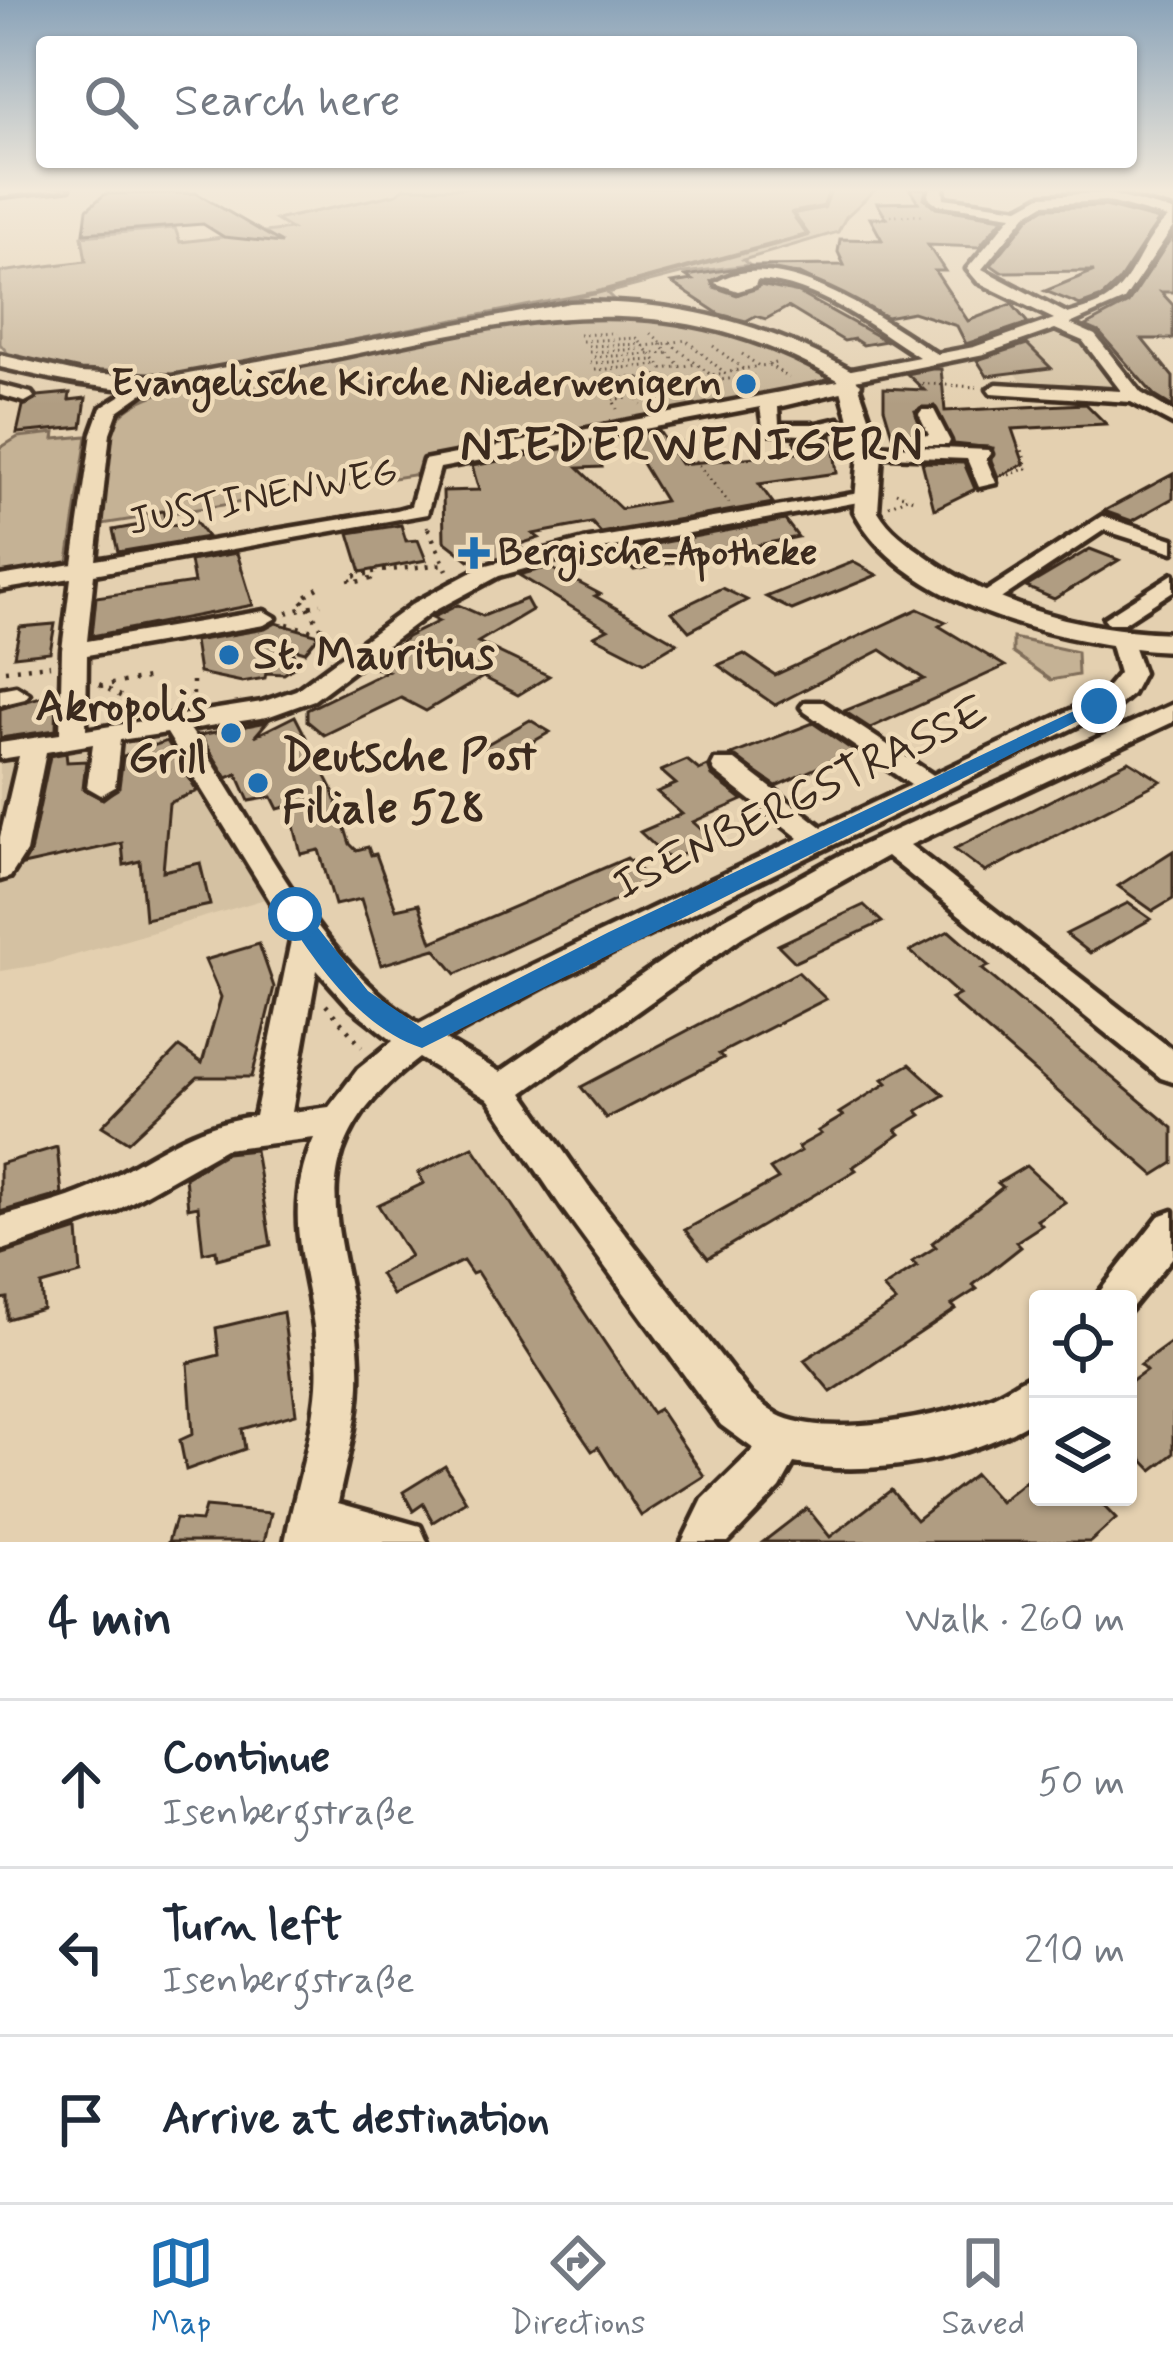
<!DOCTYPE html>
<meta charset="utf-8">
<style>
:root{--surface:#fff;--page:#f2f2f3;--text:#1f2937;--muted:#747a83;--line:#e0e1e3;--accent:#1f6fb2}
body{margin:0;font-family:Mynerve,sans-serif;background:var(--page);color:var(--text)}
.controls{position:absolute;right:36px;bottom:36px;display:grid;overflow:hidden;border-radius:12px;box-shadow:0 3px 9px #0004}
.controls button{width:108px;height:108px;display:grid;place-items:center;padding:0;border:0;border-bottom:3px solid var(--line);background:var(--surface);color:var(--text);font:60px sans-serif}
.stop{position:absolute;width:36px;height:36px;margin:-27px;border:9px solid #1f6fb2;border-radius:50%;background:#fff}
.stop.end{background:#1f6fb2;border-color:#fff;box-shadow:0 3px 12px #0008}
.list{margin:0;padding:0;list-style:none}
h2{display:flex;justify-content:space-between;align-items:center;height:156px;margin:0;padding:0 48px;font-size:51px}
h2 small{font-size:39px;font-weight:400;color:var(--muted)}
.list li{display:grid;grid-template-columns:78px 1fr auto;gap:36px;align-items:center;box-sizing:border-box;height:168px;padding:0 48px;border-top:3px solid var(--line)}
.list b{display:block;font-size:45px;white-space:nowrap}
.list p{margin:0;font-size:39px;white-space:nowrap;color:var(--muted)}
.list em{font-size:39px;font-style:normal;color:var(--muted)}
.icon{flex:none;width:66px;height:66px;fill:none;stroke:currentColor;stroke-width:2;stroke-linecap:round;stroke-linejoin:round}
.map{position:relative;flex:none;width:1173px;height:1542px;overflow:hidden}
.search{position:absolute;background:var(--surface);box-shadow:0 3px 9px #0004;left:36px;right:36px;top:36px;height:132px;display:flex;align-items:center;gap:30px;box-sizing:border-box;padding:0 42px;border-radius:12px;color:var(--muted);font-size:45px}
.sheet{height:660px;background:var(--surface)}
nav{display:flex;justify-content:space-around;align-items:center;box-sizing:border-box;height:168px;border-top:3px solid var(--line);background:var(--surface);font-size:33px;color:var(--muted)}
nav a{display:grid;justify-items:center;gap:6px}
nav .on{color:var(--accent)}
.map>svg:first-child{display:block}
.built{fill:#d4c1a2}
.green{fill:#c5b295;stroke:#806e5a;stroke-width:3}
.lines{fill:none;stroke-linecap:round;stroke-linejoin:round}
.stream{stroke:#766450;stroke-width:4.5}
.building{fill:#b09d82;stroke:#3b2a1e;stroke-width:3}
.minor-casing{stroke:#3b2a1e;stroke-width:9}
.major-casing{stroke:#3b2a1e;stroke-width:9}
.path-far1{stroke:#3b2a1e;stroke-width:3;stroke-dasharray:1.5 4.5;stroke-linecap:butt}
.path{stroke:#3b2a1e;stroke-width:4.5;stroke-dasharray:3 8;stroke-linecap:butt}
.minor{fill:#efdbb9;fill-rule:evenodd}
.major{fill:#efdbb9;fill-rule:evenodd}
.route{fill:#1f6fb2}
.poi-dot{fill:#1f6fb2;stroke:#efdbb9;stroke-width:4.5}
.labels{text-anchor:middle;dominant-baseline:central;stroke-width:9;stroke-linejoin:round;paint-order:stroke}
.far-poi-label{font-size:39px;font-weight:bold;fill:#3b2a1e;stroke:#efdbb9;text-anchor:end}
.far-street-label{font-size:39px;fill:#3b2a1e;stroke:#efdbb9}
.poi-label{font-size:45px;font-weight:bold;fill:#3b2a1e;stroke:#efdbb9;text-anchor:start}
.street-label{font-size:45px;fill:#3b2a1e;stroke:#efdbb9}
.far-district-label{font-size:48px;font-weight:bold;letter-spacing:3px;fill:#3b2a1e;stroke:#efdbb9}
</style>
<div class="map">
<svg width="1173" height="1542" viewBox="0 0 1173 1542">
<rect width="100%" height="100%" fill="#e4d0b0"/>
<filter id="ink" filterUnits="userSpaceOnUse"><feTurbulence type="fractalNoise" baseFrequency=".00833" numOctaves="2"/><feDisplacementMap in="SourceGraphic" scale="24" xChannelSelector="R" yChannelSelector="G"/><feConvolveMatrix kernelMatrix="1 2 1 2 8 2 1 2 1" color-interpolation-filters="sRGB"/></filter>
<g filter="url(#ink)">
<g class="built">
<polygon points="1052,334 1084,341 1120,390 1110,393 1025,386 1012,368 987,354"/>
<polygon points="161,739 170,740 205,787 223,834 265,899 45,964 0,971 0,763"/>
</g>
<g class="green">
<polygon points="404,188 877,188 846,217 838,232 743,260 749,265 684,273 607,293 618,304 153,379 97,376 15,362 0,344 0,272 86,261 82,236 175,228 180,242 291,229 276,220 397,194"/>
<path d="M620,311C691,324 782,330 837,382L423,462L419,474L96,525C107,441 90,409 185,386L566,313Z"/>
<polygon points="55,433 54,439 87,436 67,568 0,573 0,448 18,437"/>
<polygon points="1013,638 1077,652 1078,675 1051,680 1013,653"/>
</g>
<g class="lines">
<polyline class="stream" points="214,368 595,293 808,235 792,213 824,207 831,188"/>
</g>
<g class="building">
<polygon points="909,188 926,189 924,198 936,208 1003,218 979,247 928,245 945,271 935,271 968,321 1012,304 1028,323 966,344 957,326 913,312 887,317 800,274 740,268 711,281 714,287 737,295 760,285 799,293 886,341 863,345 854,339 844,341 788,307 766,319 755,316 746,321 719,314 672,283 692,280 686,276 751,266 844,265 838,252 840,239 882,240 870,218 886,218 877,203 918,202"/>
<polygon points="196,193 282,243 224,237 203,224 84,233 87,209 105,194"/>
<polygon points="1105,206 1159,220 1119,281 1102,297 1080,305 1045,291 1094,271 1001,272 991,265 1029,218 1045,208"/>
<polygon points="1173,235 1173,292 1161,292 1173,305 1173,339 1142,339 1173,377 1173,407 1155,396 1099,332 1085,326 1128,303"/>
<polygon points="1027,344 1051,368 987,376 977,360"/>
<polygon points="932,369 941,369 945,411 1086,404 1106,424 1012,429 1024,464 998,477 991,460 993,448 954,444 934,406 915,411 922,431 893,438 884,408 884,388 924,390 907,374"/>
<polygon points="70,393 69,400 86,398 82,427 17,433 23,406 38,396"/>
<polygon points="659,431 681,464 797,453 794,439 820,440 832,435 837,473 759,484 773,503 601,533 592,523 533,534 539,538 517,545 525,551 493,559 486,555 469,560 444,541 443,491 479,490 472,466 594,443 602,467 578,468 621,509 665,501 626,437"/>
<polygon points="922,462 964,463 975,489 934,509"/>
<polygon points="1173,474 1173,498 1132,521 1104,511"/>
<polygon points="163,511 167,526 195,521 207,537 118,552 113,530 140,525 138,515"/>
<polygon points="785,520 798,537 634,570 617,551"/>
<polygon points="401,525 406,541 418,540 426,560 361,572 349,533"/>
<polygon points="1090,549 1119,560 1054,599 1026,587"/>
<polygon points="237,553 253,605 92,636 96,597 194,583 190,561"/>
<polygon points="853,562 877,575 792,610 766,597"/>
<polygon points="549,567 600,594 595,596 677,643 645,662 594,636 608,629 519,575"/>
<polygon points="722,588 747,600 689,631 672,612"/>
<polygon points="526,599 532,610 478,642 549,676 518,695 483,677 426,711 401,698 324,735 307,721 307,710 387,671 374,668 407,637 439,621 432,618 458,605 483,616"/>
<polygon points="918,609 946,622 939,626 1005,666 870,728 844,711 924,679 881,650 775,705 718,665 744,654 775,675"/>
<polygon points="276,623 319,635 305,652 291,648 299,664 284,674 266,673 265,678 242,682 199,673 194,641 265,629"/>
<polygon points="55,624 50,652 14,656 20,627"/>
<polygon points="57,692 56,730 0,738 0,709"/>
<polygon points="295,716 332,788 350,844 356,850 368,847 371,855 376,854 396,909 419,904 432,942 627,858 653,883 456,974 435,949 381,965 361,899 335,905 319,850 301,854 289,806 278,809 272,797 249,801 237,774 227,778 200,735 267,722 255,736"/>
<polygon points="530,720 550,732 503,759 482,747"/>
<polygon points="813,723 854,751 776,786 731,755"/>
<polygon points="167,741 197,791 169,803 163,871 200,863 210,905 145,919 140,861 124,865 122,843 23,865 30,853 50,756 66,753 67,762 86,761 83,789 103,799 119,787 123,756"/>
<polygon points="687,760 699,770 708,766 712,776 743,800 693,822 713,840 670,860 640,832 682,814 657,792 676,784 661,771"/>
<polygon points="1129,761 1161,781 985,872 954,849"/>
<polygon points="1173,851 1173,899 1153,911 1118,886"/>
<polygon points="1128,903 1151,919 1090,953 1066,934"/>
<polygon points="864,905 882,922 795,962 778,945"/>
<polygon points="949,931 989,966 982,969 1173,1128 1173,1163 1154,1175 951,999 959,995 910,951"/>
<polygon points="259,944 274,987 252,1077 198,1077 128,1142 102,1126 179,1047 202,1063 221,997 205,960"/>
<polygon points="798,972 826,999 719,1054 723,1058 606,1118 581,1087"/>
<polygon points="910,1064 944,1095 917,1111 921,1115 896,1130 900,1134 853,1167 856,1170 708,1258 685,1230 778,1179 770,1169 801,1151 798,1147 821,1134 818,1131 843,1116 839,1113 887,1083 883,1079"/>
<polygon points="57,1147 62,1194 0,1212 0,1164"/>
<polygon points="473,1147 652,1413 659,1409 704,1476 641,1516 598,1447 592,1451 569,1417 477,1272 472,1274 463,1261 393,1295 380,1274 410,1256 378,1205 424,1183 418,1173"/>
<polygon points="255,1150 271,1245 217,1259 216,1250 203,1253 198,1206 188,1208 185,1177 226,1153"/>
<polygon points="1026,1166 1065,1202 1037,1220 1042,1225 1016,1242 1021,1247 973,1285 977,1289 952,1305 956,1309 831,1392 804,1360 896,1302 883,1288 917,1266 912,1262 936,1247 932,1243 1003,1187 998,1183"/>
<polygon points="78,1230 81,1274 41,1285 43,1309 7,1319 7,1298 0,1299 0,1255"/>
<polygon points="283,1312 296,1414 242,1429 245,1449 186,1470 180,1440 193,1434 188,1363 219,1355 216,1328"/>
<polygon points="1173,1341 1173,1454 1152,1470 1128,1445 1128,1384 1146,1371 1140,1365"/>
<polygon points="445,1466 466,1501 433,1522 423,1504 413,1511 403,1492"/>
<polygon points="1038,1471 1038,1497 1095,1497 1116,1519 1090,1542 763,1542 807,1508 830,1537 891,1490 916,1520 975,1474 1000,1502"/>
<polygon points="205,1507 271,1513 264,1542 168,1542 175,1519 201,1521"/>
</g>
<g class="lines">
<defs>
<g id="minor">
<polygon points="0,188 69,188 0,196"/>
<path d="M931,188H943L944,198L1019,208L1041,196L1106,193L1173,211V227L1124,300L1070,324L1095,335L1141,393L1173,412V424L1131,402L991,393L988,389L997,384L1121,391L1083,341L1055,329L984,354L855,380L861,384L858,388L778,407L779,424H817L839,419V427L820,436L764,433L760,407L440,468L427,514L94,574L87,641L264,611L276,618L264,625L87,655L86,730L262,702L296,690L414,603L483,566L584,540L871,491V499L864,501L586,552L499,576L430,613L314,700L267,717L190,729C262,831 311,954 419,1024L493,984L799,838L715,772L712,766L715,760H735L822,827L911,785L805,712L801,707L805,702H823L933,775L1100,696L1119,673L1109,638L1121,631L1129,633L1143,673L1132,694L1118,706L550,983L445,1040L500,1072L720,921L840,855L1173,704V722L910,845L1173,1050V1082L1161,1078L887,856L742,937L523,1093L588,1186L751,1395C761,1403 771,1412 782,1417C832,1438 939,1418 988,1398C1006,1391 1020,1379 1038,1372V1417C973,1460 869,1478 794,1463L780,1488L728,1542H682L703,1499L754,1449L721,1425L562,1208L489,1100L419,1058C273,1169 364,1246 359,1385C358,1424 345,1465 338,1503L420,1526L427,1542H285C295,1491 313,1437 317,1386C323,1294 273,1230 314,1138L225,1149L114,1212L0,1251V1217C30,1208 63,1201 91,1188C148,1160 190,1124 255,1116L292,936L167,733L120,740L115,787L101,795L87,787L93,744L46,752L26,852L10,877L0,880V837L19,756L0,759V743L60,734L62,650L71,578L0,590V576L73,564L92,433L101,408L147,379L156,384L118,411L110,433L96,560L397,510L411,506L424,460L844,380L839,376L841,372L919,357C871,326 816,283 757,280L755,286L738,291L715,283C778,242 883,320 937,354L974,347L1054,319L978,282L967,269L1012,215L937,204L928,197ZM1106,201L1168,218C1141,240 1134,284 1104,301C1093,307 1080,310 1068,314L982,269L1026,215L1044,204ZM317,970L351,1008L393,1041L358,1069L329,1107L292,1112Z"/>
<polygon points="0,385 31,393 34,397 25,402 0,395"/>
<polygon points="922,410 934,410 950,441 948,445 910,445 910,437 929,435 919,414"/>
<polygon points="869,445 989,450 991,454 986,459 996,483 979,487 967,459 862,455 860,451"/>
<polygon points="1102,516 1173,539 1173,552 1104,530 990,606 982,608 971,601"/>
<polygon points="1173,574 1173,591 1124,623 1108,623 1104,618"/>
<polygon points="16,686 29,694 25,699 0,705 0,689"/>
<polygon points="1173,1211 1173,1257 1128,1312 1128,1299 1094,1299 1159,1216"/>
</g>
<path id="major" d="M570,303C671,299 766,323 854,372L882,454L878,511C889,530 908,543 926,556C999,609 1084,630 1173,633V651C1074,647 904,608 854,511L859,454L838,380C642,268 485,331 279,369C244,376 207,387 172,389C113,393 56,380 0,367V355L80,373L172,377Z"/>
</defs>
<use href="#minor" class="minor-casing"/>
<use href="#major" class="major-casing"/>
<g class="path-far1">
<polyline points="884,216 926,215"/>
<polyline points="651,333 663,344 686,340 725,373 743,369"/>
<polyline points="579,335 615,333"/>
<polyline points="582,341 637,338 641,343"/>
<polyline points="670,343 711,375 725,373"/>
<polyline points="660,344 680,366"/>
<polyline points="663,344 644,346 663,369 697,364"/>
<polyline points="588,346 642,344"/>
<polyline points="713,346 743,369 759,366"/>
<polyline points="589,352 643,349"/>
<polyline points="742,354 759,366 769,365"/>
<polyline points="594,357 670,353"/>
<polyline points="590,363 656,360"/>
<polyline points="775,363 769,365 789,378"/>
<polyline points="595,370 660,365"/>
<polyline points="603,375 617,409"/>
<polyline points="641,377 654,405"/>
<polyline points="632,378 657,376 673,402"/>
<polyline points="605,379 630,378 641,405"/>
<polyline points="916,383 977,387"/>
<polyline points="608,386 624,385"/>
<polyline points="701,389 712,381 754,376"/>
<polyline points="611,393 628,392"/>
<polyline points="613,399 630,398"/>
<polyline points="676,437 729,503"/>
<polyline points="1009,475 1027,468 1021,446"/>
<polyline points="896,492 907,497"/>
<polyline points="889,506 907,497 913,499"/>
<polyline points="427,526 429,531"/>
</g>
<g class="path">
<polyline points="428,528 447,570"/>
<polyline points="372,572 444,564"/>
<polyline points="368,574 349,576 351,583 371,579 369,573"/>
<polyline points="318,588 301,599 308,607 321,604"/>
<polyline points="287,613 308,607 332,645"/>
<polyline points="287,624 328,635"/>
<polyline points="5,670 50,665"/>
<polyline points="193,681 193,699"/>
<polyline points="99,684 140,707"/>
<polyline points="100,686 147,678"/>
<polyline points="326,1005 362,1047"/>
</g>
<use href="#minor" class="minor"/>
<use href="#major" class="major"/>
</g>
</g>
<linearGradient id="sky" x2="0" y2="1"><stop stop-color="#8aa3b9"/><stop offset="0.47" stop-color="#f3eadb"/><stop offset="1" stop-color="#f3eadb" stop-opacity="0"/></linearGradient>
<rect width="1173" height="404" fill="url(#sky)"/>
<path class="route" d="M1093,702L1108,706L422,1048C361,1028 318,966 284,914L287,909H303L368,991L422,1028L609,932Z"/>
<g class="poi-dot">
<circle cx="746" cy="384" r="12"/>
<path d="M468 535h12v12h12v12h-12v12h-12v-12h-12v-12h12z"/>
<circle cx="229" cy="655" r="12"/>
<circle cx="231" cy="733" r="12"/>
<circle cx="258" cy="783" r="12"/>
</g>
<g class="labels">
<g class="far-poi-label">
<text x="722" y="384">Evangelische Kirche Niederwenigern</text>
<text x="498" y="553" text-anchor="start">Bergische-Apotheke</text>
</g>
<g class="far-street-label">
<text transform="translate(263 498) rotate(-11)">JUSTINENWEG</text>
</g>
<g class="poi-label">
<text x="253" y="655">St. Mauritius</text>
<text x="207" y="707" text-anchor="end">Akropolis<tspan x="207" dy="52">Grill</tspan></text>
<text x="282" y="757">Deutsche Post<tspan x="282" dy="52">Filiale 528</tspan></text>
</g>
<g class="street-label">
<text transform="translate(801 799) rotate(-26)">ISENBERGSTRASSE</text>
</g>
<g class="far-district-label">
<text x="693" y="446">NIEDERWENIGERN</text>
</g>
</g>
</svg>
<div class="controls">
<button><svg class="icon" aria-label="locate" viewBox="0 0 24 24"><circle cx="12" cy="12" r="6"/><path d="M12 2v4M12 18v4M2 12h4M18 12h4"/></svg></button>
<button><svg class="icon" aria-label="layers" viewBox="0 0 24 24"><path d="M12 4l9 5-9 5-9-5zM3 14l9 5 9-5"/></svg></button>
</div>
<div class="stop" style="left:295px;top:914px"></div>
<div class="stop end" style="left:1099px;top:706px"></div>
<div class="search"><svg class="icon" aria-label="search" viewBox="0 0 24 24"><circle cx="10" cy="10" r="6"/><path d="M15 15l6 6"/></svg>Search here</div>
</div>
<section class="sheet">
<h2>4 min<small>Walk · 260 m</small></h2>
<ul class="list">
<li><svg class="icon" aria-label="ahead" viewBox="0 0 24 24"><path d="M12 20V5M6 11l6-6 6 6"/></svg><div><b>Continue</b><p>Isenbergstraße</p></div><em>50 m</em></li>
<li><svg class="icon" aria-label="left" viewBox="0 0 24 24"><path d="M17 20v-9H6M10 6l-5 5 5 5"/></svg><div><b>Turn left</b><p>Isenbergstraße</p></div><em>210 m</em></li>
<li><svg class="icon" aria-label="arrive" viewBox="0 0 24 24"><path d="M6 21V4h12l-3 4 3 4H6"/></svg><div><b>Arrive at destination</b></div></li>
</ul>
</section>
<nav>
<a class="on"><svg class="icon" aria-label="map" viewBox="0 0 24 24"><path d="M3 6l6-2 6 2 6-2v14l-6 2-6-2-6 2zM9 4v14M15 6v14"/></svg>Map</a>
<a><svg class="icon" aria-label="directions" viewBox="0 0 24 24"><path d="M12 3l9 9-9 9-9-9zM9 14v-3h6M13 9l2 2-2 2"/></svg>Directions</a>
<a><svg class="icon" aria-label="saved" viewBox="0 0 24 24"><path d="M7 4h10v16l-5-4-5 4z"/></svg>Saved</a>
</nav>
